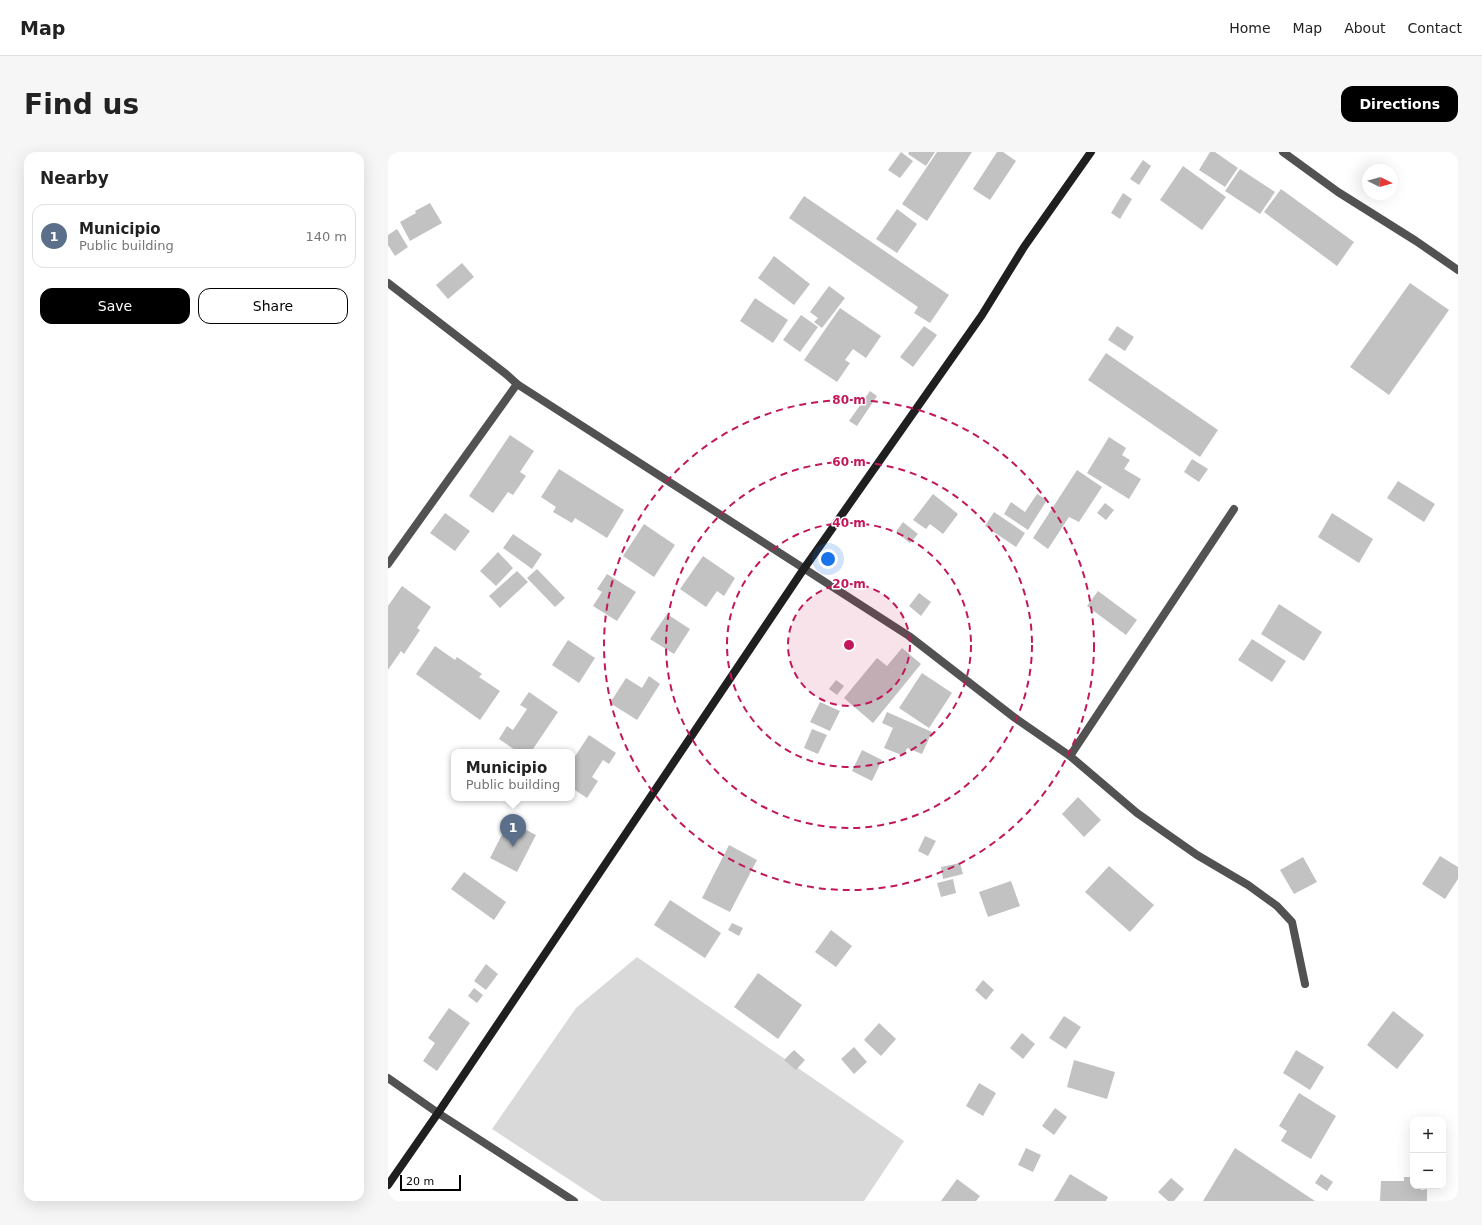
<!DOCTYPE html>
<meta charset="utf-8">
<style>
:root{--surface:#fff;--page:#f6f6f6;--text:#222;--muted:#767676;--line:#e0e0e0;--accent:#000}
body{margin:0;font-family:"DejaVu Sans",sans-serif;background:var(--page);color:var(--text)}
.controls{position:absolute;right:12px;bottom:12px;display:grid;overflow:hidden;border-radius:8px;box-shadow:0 4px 16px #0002}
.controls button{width:36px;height:36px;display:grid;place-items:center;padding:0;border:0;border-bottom:1px solid var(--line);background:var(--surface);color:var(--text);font:20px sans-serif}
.compass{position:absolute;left:974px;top:12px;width:36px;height:36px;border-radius:50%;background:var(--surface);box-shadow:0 4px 16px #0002;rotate:95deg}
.scale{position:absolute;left:12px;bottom:10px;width:61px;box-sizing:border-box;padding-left:4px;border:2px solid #000;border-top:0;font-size:11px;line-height:14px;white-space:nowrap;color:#000;-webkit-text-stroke:3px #fff;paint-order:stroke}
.you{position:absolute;left:440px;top:407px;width:14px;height:14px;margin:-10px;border:3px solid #fff;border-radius:50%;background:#1a73e8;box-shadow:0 0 0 6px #1a73e833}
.badge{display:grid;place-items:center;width:26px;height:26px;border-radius:50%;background:var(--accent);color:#fff;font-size:13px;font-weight:700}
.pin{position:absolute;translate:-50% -33px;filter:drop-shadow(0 1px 2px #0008)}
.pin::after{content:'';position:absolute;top:21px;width:14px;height:12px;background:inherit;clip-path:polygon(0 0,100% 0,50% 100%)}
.popup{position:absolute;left:63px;top:597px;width:124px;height:52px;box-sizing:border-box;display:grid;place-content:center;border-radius:8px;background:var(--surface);filter:drop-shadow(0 1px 3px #0005);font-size:13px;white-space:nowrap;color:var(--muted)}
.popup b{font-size:15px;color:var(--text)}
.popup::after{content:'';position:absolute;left:50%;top:100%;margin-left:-8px;border:8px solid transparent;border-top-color:var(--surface)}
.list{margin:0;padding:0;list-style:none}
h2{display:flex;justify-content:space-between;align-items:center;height:52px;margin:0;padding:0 16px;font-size:17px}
h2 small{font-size:13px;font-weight:400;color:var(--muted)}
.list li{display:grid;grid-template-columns:26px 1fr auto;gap:12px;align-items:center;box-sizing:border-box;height:64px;margin:0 8px 8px;padding:0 8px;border:1px solid var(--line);border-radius:12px}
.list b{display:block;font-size:15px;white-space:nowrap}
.list p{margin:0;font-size:13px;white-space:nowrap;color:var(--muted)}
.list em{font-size:13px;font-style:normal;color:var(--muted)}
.actions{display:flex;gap:8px;padding:12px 16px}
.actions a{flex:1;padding:9px 0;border:1px solid var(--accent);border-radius:12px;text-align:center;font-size:14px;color:var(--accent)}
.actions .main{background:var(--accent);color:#fff}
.map{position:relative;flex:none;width:1070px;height:1049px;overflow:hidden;border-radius:12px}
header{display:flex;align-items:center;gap:24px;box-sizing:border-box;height:56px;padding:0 20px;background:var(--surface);border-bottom:1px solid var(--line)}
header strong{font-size:19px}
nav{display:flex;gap:22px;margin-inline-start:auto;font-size:14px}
.intro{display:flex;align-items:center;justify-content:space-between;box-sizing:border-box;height:96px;padding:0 24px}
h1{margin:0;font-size:28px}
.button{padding:10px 18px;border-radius:12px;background:var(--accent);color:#fff;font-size:14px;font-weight:700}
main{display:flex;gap:24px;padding:0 24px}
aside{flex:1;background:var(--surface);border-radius:12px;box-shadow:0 4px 16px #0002}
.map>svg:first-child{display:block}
.green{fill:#d9d9d9}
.building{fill:#c2c2c2}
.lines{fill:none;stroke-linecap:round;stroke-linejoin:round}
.lane{stroke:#525252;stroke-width:8}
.street{stroke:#525252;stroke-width:8}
.secondary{stroke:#1f1f1f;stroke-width:8}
.ring{fill:none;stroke:#c2185b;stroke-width:2;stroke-dasharray:7 5}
.centre{fill:#c2185b;stroke:#fff;stroke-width:2}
.ring-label{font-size:12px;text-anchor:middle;font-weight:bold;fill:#c2185b;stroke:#fff;stroke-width:3;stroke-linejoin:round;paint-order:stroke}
</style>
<header>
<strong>Map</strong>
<nav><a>Home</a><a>Map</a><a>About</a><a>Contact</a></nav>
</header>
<div class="intro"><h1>Find us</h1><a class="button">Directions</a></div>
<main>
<aside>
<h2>Nearby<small></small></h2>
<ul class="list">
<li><span class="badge" style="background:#5c6f8a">1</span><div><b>Municipio</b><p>Public building</p></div><em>140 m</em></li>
</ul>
<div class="actions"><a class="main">Save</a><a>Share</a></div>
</aside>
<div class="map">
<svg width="1070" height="1049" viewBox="0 0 1070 1049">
<rect width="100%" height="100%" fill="#fff"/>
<polygon class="green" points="249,805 516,989 476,1049 214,1049 104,977 188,856"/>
<g class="building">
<polygon points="513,0 525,9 512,26 500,18"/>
<polygon points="521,0 547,0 538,14 520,2"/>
<polygon points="549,0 584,0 539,69 514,52"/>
<polygon points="609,0 615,0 628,9 602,48 585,37"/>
<polygon points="822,0 827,0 850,16 837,35 811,18"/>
<polygon points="755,8 763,14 751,33 742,27"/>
<polygon points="795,14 838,45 814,78 772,48"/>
<polygon points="852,17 887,40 872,62 837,39"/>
<polygon points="893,37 966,90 949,114 876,60"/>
<polygon points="735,41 744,47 732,67 723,61"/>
<polygon points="416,44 561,143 542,171 526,161 530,155 401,66"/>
<polygon points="42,51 54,71 22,89 12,70 28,61 27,59"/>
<polygon points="509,57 529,72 509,101 488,87"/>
<polygon points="9,77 20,95 7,104 0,93 0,83"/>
<polygon points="386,104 422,132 406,153 370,126"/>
<polygon points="74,111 86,125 60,147 48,133"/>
<polygon points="1022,131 1061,158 1001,243 962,215"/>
<polygon points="441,134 457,146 434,176 426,170 430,166 422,160"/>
<polygon points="367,146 400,168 385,191 352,169"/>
<polygon points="452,156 493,184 478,206 465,197 457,208 462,211 449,230 416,208"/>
<polygon points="413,163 430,175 412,200 395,188"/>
<polygon points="536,174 549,183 525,215 512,205"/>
<polygon points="729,174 746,185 737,199 720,188"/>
<polygon points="718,201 830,278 812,305 700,228"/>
<polygon points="482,239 489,244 469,274 461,269"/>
<polygon points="122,283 146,299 132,320 138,324 125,343 120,340 105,361 81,344"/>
<polygon points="721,285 738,296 734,303 742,308 736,317 753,327 741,347 699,321"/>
<polygon points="804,307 820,317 811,330 796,320"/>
<polygon points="171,317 236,358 219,386 187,366 184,371 165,360 168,355 153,345"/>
<polygon points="689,318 714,335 691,370 681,365 660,397 645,386"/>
<polygon points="1010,329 1047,352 1036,370 999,346"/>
<polygon points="545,342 570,362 555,382 542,372 538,377 525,368"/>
<polygon points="649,342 659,348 640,378 616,362 623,350 637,360"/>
<polygon points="717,351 726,358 718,368 709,361"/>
<polygon points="606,360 637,381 628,395 597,374"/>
<polygon points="57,361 82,379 67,399 42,381"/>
<polygon points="944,361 985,387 971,411 930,385"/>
<polygon points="515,370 530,382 522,391 508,380"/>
<polygon points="256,372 287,393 266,425 235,404"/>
<polygon points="125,382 154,402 144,417 115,396"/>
<polygon points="110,400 125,416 108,434 92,419"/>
<polygon points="315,404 347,426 336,444 329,439 318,455 292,437"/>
<polygon points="149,417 177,446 167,455 139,426"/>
<polygon points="129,419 140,430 112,456 101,444"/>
<polygon points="219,422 248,440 229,469 205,454 214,440 209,437"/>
<polygon points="14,434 43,455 29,476 32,478 16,502 13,499 0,518 0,454"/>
<polygon points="710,439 749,468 738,483 699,454"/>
<polygon points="531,441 543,450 533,464 521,454"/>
<polygon points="891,452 934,480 916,509 873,482"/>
<polygon points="279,462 302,477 286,502 262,487"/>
<polygon points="864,487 898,509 884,530 850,508"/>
<polygon points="180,488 207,506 191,531 164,513"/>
<polygon points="47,494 67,508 69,505 94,522 91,525 112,539 92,568 28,522"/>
<polygon points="514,496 533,512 485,571 456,546 489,506 499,514"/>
<polygon points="534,521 564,541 541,576 511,556"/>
<polygon points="261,524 272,532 249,568 222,551 238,526 254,536"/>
<polygon points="448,528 456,534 449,543 441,537"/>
<polygon points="141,540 170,560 143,600 130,600 111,587 119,574 125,578 139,557 132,553"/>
<polygon points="432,550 452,559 442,579 422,570"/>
<polygon points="499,560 544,580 534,602 519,596 516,604 496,596 505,576 494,571"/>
<polygon points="424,577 439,583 430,602 416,596"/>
<polygon points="201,583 228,601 221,612 215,608 204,625 210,629 199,646 184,636 184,609"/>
<polygon points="474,598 494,608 484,629 464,619"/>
<polygon points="690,645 713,668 696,685 674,662"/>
<polygon points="121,669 148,683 129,720 102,706"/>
<polygon points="537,684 548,689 540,704 530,699"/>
<polygon points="341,693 369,708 342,760 314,746"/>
<polygon points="1052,704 1070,715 1070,727 1057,747 1034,732"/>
<polygon points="915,705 929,730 906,742 892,718"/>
<polygon points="572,711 575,722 555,727 553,715"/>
<polygon points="721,714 766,753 742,780 697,740"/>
<polygon points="76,720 118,750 106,768 63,737"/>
<polygon points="565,727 568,741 553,745 549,731"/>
<polygon points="623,729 632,754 600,765 591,740"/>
<polygon points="282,748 333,781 317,806 266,773"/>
<polygon points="344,771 355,776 351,784 340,778"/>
<polygon points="443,778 464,794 448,815 427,800"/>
<polygon points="98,812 110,822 98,838 86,829"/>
<polygon points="370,821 414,853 390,887 346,855"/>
<polygon points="595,828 606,838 598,848 587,838"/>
<polygon points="86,836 95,843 89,851 80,844"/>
<polygon points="61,856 82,871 49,919 35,909 47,891 40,886"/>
<polygon points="1005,859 1036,883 1009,917 979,893"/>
<polygon points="676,864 693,875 678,897 661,886"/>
<polygon points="491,871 508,887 493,904 476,888"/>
<polygon points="634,881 647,892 635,907 622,896"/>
<polygon points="466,895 479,910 466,922 453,907"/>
<polygon points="406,898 417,908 408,918 396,908"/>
<polygon points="908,898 936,915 922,938 895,921"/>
<polygon points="686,908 727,920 719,947 679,935"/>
<polygon points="591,931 608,941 595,964 578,954"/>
<polygon points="911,941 948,964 923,1007 893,989 899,979 891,974"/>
<polygon points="667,956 679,965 666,983 654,974"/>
<polygon points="638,996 653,1003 645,1020 630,1013"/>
<polygon points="847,996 927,1049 815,1049"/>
<polygon points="682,1022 720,1045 718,1049 666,1049"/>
<polygon points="933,1022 945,1030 939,1039 927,1031"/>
<polygon points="1016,1025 1025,1025 1025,1034 1033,1034 1033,1038 1039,1037 1039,1049 992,1049 993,1029 1016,1029"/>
<polygon points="783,1026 796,1037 786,1049 780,1049 770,1040"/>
<polygon points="569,1027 592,1044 588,1049 553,1049"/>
</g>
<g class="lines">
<polyline class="lane" points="682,604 846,357"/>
<g class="street">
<polyline points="895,0 950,40 1028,89 1070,118"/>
<polyline points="0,131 118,222 129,232 521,484 627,566 682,604 749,661 809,703 860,733 889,754 904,770 917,832"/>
<polyline points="0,412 129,232"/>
<polyline points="0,926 50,961 186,1049"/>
</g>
<polyline class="secondary" points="0,1033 50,961 415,418 594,163 636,95 703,0"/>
</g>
<circle cx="461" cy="493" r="61" fill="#c2185b" fill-opacity=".12"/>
<g class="ring">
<circle cx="461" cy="493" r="61"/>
<circle cx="461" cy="493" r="122"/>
<circle cx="461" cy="493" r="183"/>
<circle cx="461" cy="493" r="245"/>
</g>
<circle cx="461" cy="493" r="6" class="centre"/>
<g class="ring-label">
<text x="461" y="252">80 m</text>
<text x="461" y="314">60 m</text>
<text x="461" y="375">40 m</text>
<text x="461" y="436">20 m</text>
</g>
</svg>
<div class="controls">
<button>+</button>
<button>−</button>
</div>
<svg class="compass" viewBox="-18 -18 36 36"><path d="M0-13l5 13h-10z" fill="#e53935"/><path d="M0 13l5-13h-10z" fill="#767676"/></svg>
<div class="scale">20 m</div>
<div class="you"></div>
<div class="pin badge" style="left:125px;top:695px;background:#5c6f8a">1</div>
<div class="popup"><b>Municipio</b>Public building</div>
</div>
</main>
